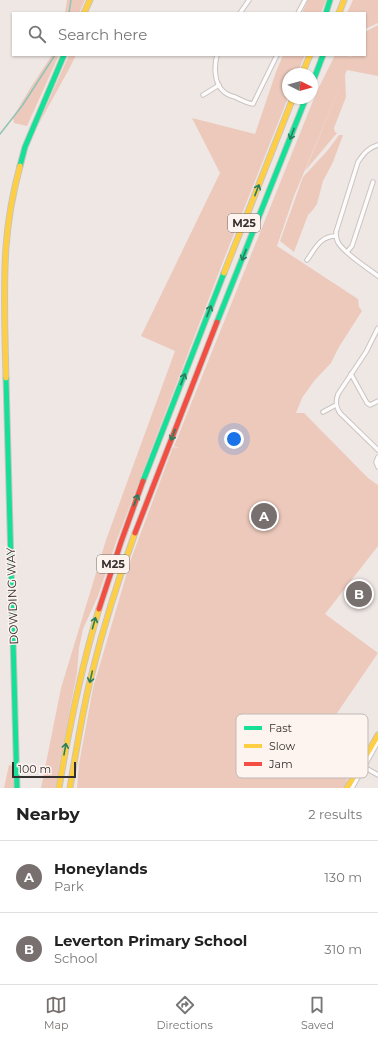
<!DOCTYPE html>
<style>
:root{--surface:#fff;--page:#f6f6f6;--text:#222;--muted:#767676;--line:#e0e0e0;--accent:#77706e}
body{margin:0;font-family:Montserrat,sans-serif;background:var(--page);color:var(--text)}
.compass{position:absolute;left:282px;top:68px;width:36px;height:36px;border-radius:50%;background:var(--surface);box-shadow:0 1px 3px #0004;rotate:95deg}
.scale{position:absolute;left:12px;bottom:10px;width:64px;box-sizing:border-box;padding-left:4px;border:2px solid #36302e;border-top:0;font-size:11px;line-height:14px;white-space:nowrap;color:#36302e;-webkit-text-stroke:3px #fdf4f0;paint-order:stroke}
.you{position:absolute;left:234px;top:439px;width:14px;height:14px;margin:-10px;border:3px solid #fff;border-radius:50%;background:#1a73e8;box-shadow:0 0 0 6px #1a73e833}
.badge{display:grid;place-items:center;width:26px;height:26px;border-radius:50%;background:var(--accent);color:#fff;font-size:13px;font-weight:700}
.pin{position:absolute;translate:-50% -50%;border:2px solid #fff;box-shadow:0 1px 4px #0006}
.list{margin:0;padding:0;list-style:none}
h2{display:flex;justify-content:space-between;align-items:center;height:52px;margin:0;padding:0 16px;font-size:17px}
h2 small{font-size:13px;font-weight:400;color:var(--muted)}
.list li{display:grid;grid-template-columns:26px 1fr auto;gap:12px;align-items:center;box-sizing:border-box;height:72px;padding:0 16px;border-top:1px solid var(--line)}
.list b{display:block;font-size:15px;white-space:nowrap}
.list p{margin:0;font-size:13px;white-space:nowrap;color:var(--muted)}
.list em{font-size:13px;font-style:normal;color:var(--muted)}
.icon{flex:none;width:22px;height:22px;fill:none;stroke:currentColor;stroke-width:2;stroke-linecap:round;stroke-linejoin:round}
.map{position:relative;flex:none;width:378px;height:788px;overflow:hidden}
.search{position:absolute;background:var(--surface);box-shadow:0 1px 3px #0004;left:12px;right:12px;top:12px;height:44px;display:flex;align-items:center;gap:10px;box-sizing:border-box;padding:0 14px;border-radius:0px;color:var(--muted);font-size:15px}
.sheet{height:196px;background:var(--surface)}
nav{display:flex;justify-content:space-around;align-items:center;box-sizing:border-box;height:56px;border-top:1px solid var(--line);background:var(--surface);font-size:11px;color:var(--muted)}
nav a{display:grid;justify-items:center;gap:2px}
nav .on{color:var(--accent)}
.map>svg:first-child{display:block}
.green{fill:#edc9bc}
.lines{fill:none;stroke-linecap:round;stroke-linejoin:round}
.stream{stroke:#90c3b8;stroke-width:1.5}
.street-casing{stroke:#cac4c1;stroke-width:5.5}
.fast-casing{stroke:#cac4c1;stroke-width:7}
.slow-casing{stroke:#cac4c1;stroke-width:7}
.jam-casing{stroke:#cac4c1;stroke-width:7}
.street{stroke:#fdfbfb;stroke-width:3.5}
.fast{stroke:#16e098;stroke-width:5}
.slow{stroke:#ffcf43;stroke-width:5}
.jam{stroke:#f24e42;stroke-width:5}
.oneway{stroke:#287f5e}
.labels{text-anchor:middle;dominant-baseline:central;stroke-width:3;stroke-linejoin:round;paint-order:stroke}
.shield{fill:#fdf4f0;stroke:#726b68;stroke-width:1}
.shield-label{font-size:11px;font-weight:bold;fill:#36302e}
.street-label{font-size:12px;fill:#36302e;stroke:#fdf4f0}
.key{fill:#fdf4f0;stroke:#c1b9b6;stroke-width:1}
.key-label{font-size:11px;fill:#36302e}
</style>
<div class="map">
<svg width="378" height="788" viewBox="0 0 378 788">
<rect width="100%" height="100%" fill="#efe7e4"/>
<g class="green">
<polygon points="67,0 85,0 79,13 65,13"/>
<polygon points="308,0 326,0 321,13 302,13"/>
<polygon points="353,0 378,0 378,23 365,29 365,13 347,13"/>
<polygon points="378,25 378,76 347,70 345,75 346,97 334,128 335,132 337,133 305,171 344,77 294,196 277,246 358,299 359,307 362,311 339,347 331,363 314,381 302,398 296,413 304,413 368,478 378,485 378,546 325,614 378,653 320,738 351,761 345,788 77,788 79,764 93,688 131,559 173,447 179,448 174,446 317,91 335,55 348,55 348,56 351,57 352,55 365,55 365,32"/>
<polygon points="52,55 59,55 27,126 14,123 13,117 31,87"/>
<polygon points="69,55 76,55 68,71 37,127"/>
<polygon points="283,55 305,55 297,74 288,74 288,98 224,259 116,542 98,596 83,629 79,648 77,673 59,766 56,788 41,788 61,688 106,540 175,351 141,336 220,173 192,118 255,134 276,72"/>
<polygon points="339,135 343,135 333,162 323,181 317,204 312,211 308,215 294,252 280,241 303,177 328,150"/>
<polygon points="9,765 14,766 14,788 4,788"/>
</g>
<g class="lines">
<g class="stream">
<polyline points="69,13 71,0"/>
<polyline points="0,134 22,106 55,55"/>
</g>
<defs>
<g id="street">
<polyline points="240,13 249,0"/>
<polyline points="298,13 305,0"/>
<path d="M217,55C214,66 214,83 223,91C226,94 231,96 235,97C241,100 246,103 253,104L277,55"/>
<polyline points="203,95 219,85"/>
<path d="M378,145C368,148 364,153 358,162L336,232C336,236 336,240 339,244C347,255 366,267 378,276"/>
<polyline points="347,252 352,246 373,182"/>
<path d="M307,260C315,249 320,236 336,236"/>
<path d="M378,328L366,352L338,394C335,402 336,407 340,413L378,450"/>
<polyline points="351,374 367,403 370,405 378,401"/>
<polyline points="323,412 336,405"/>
<polyline points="378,457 376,462 378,467"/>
<polyline points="364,767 378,775"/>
<polyline points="352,788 378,742"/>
</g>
<g id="fast">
<polyline points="326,13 330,0"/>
<polyline points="312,84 323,55"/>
<polyline points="20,166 25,147 64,55"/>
<polyline points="217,322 306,98"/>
<polyline points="6,378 17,788"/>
<polyline points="143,481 224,273"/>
</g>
<g id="slow">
<polyline points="84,13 90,0"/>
<polyline points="339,13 344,0"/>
<polyline points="302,74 310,55"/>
<polyline points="224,273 293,98"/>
<path d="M6,378C5,334 3,290 6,247C8,219 13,192 20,166"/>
<path d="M59,788C69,728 81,668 99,609"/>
<path d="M70,788C76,751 82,713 91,677C103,628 118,580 135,533"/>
<polyline points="347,788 378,735"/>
</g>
<g id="jam">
<polyline points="135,533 217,322"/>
<polyline points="99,609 121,542 143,481"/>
</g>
</defs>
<use href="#street" class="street-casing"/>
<use href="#fast" class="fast-casing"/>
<use href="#slow" class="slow-casing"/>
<use href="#jam" class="jam-casing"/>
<use href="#street" class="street"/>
<use href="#fast" class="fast"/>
<use href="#slow" class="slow"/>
<use href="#jam" class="jam"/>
</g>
<defs><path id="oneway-shaft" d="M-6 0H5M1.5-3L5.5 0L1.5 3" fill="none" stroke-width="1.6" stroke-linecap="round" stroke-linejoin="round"/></defs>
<g class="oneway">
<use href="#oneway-shaft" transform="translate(292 134) rotate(111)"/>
<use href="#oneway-shaft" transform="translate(257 190) rotate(-69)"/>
<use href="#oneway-shaft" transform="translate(244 255) rotate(111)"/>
<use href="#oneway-shaft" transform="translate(209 311) rotate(-69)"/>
<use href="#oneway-shaft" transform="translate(183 379) rotate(-69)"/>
<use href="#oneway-shaft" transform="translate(173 435) rotate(111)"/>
<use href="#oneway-shaft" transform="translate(136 500) rotate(-69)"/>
<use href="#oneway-shaft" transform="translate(94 623) rotate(-74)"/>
<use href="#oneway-shaft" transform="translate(91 677) rotate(103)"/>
<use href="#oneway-shaft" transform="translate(65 749) rotate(-80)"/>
</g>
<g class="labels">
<g class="shield">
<rect x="228" y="214" width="32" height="18" rx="3"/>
<rect x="97" y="555" width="32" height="18" rx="3"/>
</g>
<g class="shield-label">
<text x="244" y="223">M25</text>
<text x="113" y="564">M25</text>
</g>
<g class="street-label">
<text transform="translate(12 596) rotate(-92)">DOWDING WAY</text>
</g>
</g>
<rect x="236" y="714" width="132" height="64" rx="6" class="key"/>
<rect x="244" y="726" width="18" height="4" fill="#16e098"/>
<rect x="244" y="744" width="18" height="4" fill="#ffcf43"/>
<rect x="244" y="762" width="18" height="4" fill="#f24e42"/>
<g class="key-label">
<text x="269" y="732">Fast</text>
<text x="269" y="750">Slow</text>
<text x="269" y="768">Jam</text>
</g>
</svg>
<svg class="compass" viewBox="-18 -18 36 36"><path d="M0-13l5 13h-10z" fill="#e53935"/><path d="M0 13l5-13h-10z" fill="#767676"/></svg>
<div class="scale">100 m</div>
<div class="you"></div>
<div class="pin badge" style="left:264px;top:516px">A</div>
<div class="pin badge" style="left:359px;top:594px">B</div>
<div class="search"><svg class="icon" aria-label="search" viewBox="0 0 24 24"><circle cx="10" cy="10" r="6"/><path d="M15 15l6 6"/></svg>Search here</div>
</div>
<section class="sheet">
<h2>Nearby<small>2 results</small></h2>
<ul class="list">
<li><span class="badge">A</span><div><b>Honeylands</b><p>Park</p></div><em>130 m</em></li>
<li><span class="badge">B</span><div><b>Leverton Primary School</b><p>School</p></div><em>310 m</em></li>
</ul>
</section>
<nav>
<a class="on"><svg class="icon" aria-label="map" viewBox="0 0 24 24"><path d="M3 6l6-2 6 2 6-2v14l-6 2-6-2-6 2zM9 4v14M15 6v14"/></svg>Map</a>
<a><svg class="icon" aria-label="directions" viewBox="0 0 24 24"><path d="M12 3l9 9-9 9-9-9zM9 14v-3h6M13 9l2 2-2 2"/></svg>Directions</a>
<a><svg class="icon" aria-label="saved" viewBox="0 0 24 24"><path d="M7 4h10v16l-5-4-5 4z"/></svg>Saved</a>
</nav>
